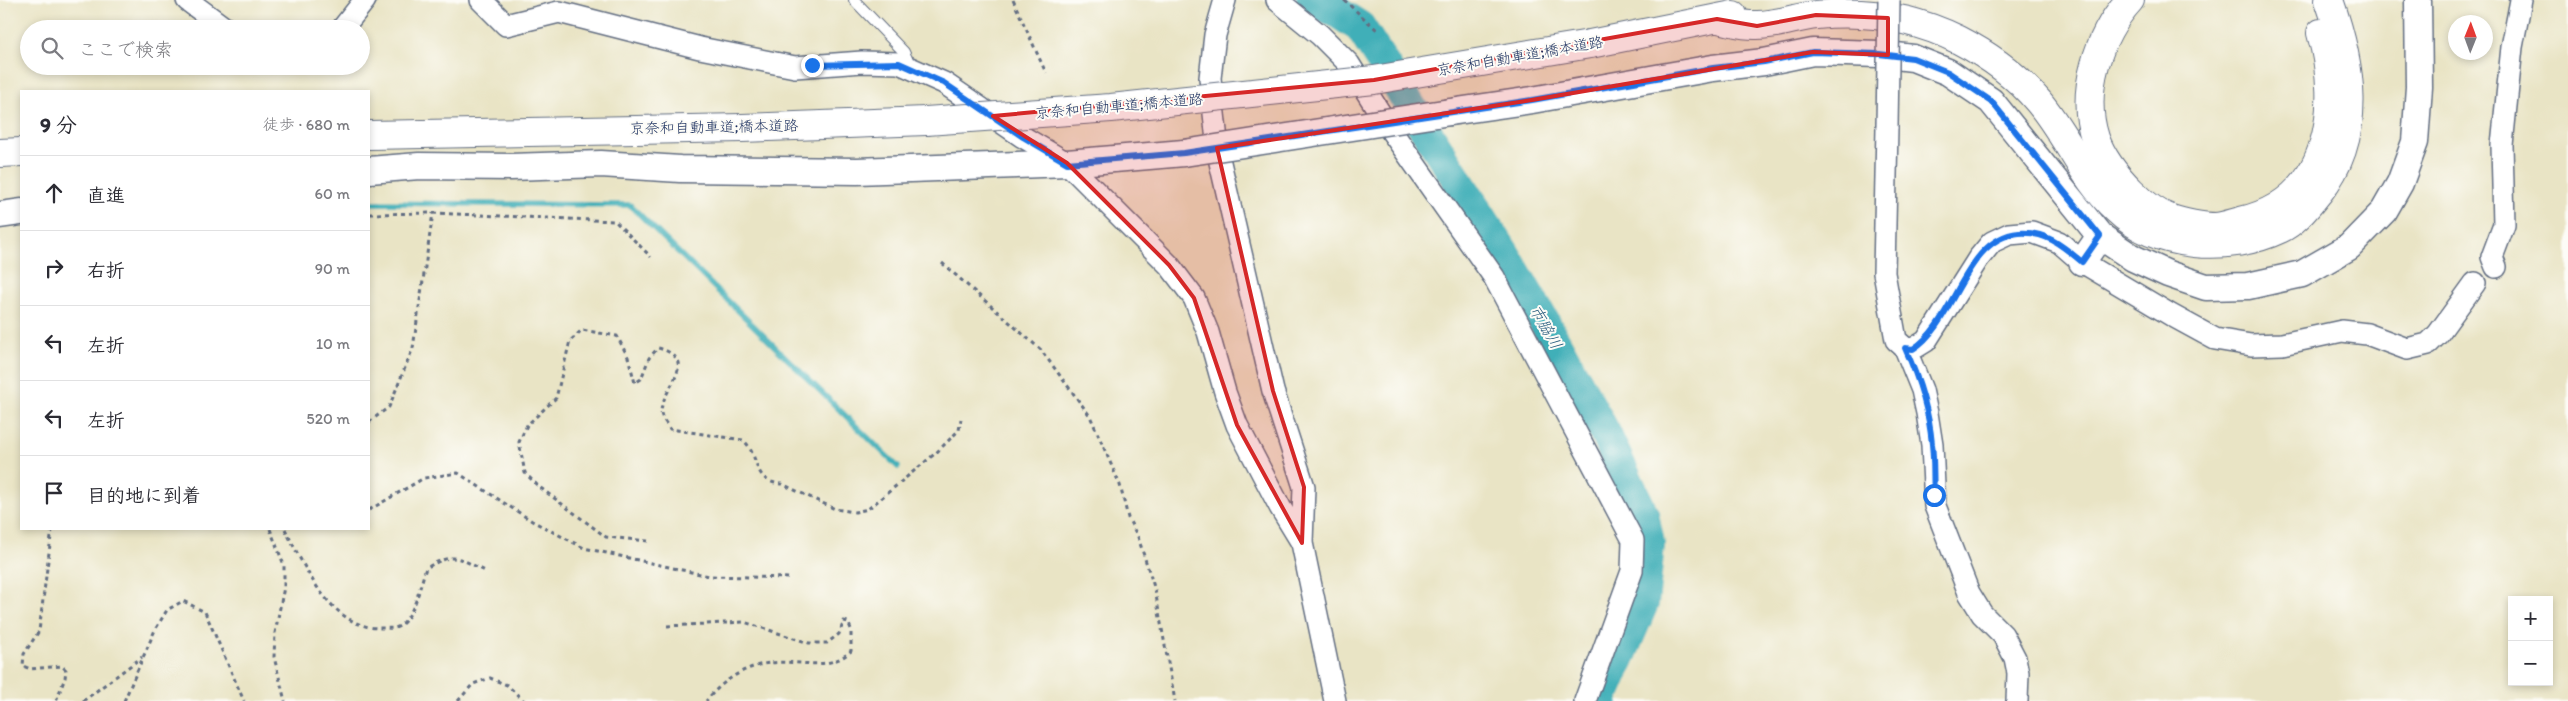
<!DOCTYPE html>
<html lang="ja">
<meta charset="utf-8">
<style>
:root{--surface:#fff;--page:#f7f7f7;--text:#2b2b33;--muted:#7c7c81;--line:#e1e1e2}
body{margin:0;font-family:Itim,"Klee One",sans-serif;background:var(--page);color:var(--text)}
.controls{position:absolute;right:15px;bottom:15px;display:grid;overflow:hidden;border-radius:0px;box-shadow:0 2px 8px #0003}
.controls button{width:45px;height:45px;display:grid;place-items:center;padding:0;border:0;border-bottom:1px solid var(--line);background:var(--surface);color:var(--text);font:25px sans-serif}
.compass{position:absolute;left:2448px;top:15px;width:45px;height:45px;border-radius:50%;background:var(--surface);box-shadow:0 2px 8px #0003;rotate:1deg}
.stop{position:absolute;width:15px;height:15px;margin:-11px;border:4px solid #1a73e8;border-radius:50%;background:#fff}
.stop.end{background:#1a73e8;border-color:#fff;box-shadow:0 1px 5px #0008}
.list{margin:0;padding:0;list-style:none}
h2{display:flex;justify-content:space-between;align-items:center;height:65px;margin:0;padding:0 20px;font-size:21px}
h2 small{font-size:16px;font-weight:400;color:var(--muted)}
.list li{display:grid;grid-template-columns:32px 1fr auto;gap:15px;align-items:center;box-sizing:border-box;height:75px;padding:0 20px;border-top:1px solid var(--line)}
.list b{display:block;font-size:19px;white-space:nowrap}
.list em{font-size:16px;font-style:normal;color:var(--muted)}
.icon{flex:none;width:28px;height:28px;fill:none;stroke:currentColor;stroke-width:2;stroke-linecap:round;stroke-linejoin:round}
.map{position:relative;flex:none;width:2568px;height:701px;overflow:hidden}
.search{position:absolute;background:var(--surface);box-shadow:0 2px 8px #0003;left:20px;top:20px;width:350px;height:55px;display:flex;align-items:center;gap:12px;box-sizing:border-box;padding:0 18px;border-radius:28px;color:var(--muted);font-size:19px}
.panel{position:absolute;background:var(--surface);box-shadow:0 2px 8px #0003;left:20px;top:90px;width:350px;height:440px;border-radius:0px}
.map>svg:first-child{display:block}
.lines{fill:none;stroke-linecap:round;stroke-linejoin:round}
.stream{stroke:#3fafb8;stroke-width:5.5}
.river{stroke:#3fafb8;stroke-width:32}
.service-casing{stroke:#636e82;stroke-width:12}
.minor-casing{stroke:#636e82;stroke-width:24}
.tertiary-casing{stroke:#636e82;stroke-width:29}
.motorway-casing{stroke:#636e82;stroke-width:30}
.path{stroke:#636e82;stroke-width:3;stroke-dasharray:4 4;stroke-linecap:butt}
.service{stroke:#fff;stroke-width:10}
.minor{stroke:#fff;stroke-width:21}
.tertiary{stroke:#fff;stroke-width:26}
.motorway{stroke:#fff;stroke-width:28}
.minor-bridge-casing{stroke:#636e82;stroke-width:24;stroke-linecap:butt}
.tertiary-bridge-casing{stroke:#636e82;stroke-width:29;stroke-linecap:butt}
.motorway-bridge-casing{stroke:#636e82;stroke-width:30;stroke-linecap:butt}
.minor-bridge{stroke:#fff;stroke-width:21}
.tertiary-bridge{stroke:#fff;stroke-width:26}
.motorway-bridge{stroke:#fff;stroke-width:28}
.route{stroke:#1a73e8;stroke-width:6}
.marked{fill:#d62828;fill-opacity:0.2;stroke:#d62828;stroke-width:4;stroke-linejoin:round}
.labels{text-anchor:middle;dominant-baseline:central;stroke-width:4;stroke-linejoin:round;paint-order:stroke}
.street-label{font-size:15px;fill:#1b2f5e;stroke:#fdfcf7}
.water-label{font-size:16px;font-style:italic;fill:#285c7e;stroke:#fdfcf7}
</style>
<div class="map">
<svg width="2568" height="701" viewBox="0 0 2568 701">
<rect width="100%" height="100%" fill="#fdfcf7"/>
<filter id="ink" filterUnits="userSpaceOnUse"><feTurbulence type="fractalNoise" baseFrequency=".02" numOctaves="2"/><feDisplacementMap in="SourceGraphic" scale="10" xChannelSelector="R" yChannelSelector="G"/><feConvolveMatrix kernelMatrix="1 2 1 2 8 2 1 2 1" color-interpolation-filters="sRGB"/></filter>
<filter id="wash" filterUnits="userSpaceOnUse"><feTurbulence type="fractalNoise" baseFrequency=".0096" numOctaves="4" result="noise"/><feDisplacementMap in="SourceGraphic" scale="20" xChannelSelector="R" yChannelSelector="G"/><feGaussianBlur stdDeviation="1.12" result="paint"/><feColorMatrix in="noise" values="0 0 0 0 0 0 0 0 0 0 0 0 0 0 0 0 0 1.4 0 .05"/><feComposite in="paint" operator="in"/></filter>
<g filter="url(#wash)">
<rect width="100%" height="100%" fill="#e9e4c5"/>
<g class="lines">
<polyline class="stream" points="369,203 630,205 898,467"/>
<polyline class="river" points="1312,0 1337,12 1360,27 1504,253 1543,320 1605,433 1643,514 1649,544 1643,603 1601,701"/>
</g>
</g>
<g filter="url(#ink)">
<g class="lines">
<defs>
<polyline id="service" points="854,0 904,52 910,65"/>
<g id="minor">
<polyline points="187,0 226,29"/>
<polyline points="481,0 506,25 559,12 700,48 795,67 862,62 899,63 944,83 1023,137 1067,163 1169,265 1194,298 1208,332 1225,392 1237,425 1280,507 1302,543"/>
<polyline points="1225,0 1215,35 1210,78 1219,158 1273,391 1304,487 1302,543 1335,701"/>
<polyline points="1277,0 1320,35 1349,64 1392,132 1494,277 1633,540 1632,571 1585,701"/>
<polyline points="342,29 365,0"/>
<polyline points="1887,127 1884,273 1896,340 1905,348 1913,349 1926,341 1978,259 1992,242 2009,234 2032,232 2059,242 2082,262 2171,315 2215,339 2251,345 2282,344 2342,331 2367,334 2407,349 2428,344 2438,334 2475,283"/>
<polyline points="2496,267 2492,257 2504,225 2502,145 2512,47 2521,0"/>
<polyline points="1905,348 1922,390 1927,413 1932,445 1935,506 1969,593 1982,614 2003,635 2015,658 2018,673 2017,701"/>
</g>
<g id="tertiary">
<polyline points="1450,112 1532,100 1713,68 1764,62 1813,52 1879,54 1913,58 1948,72 1991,101 2100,236 2133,258 2168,274 2206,287 2248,286 2302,274 2349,247 2384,211 2400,183 2415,142 2419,87 2418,0"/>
<polyline points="369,170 419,166 511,167 601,164 680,169 857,171 1067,163 1184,153"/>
<polyline points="0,215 21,212"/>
<polyline points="2082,262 2100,236"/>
</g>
<g id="motorway">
<path d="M2130,0C2098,35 2080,92 2095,138C2102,158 2116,176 2131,191C2141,201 2157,214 2171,219C2182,223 2203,227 2216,227C2224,226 2233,223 2241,221C2330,201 2343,108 2321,33"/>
<path d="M1717,19C1730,21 1744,26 1757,25C1777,25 1797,17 1816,15C1865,10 1915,18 1959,40C1988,55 2017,76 2038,101C2067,135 2083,179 2116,209C2157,249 2230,253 2280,229C2296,222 2308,205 2319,192C2365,135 2351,63 2329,0"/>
<polyline points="1590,44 1733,15"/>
<polyline points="369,135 742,128 926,121"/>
<polyline points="0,153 21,152"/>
</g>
</defs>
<use href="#service" class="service-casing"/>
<use href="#minor" class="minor-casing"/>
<use href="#tertiary" class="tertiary-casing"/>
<use href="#motorway" class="motorway-casing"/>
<g class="path">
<polyline points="1013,0 1046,73"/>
<polyline points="1344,0 1377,30"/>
<polyline points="369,214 433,213 615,221 651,257"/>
<polyline points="942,263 1041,350 1090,416 1120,485 1128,518 1138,537 1155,590 1175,701"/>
<polyline points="369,422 389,407 413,348 433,213"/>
<polyline points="369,510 424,478 458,473 532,521 584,548 709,576 790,578"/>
<polyline points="52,529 39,631 24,654 23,666 30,669 62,666 66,670 65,678 56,701"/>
<polyline points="270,529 284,565 284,587 275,633 274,657 285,701"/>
<path d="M285,529C304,566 331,629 381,628C389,628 396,630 402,624C416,611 420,585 426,568C455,551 458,558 487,572"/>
<path d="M648,541L606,537L538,486L525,473L519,442L527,425L556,398L570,341L582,330L617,336L628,357L635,383L641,379L649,358L658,348C702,360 661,389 661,412C661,418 667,424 670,429L743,440C761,456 751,482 782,484L835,509L855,512L868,509L937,452L959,430L961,419"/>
<path d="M667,626L744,622L809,643H827L839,634L844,621L848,622L851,629V651C826,673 800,659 770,663C745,666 722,681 706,701"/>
<polyline points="83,701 142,657"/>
<polyline points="124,701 155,630 167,610 183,601 205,612 244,701"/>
<polyline points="458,701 473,684 490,678 507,685 524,701"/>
</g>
<use href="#service" class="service"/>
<use href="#minor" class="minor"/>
<use href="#tertiary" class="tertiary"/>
<use href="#motorway" class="motorway"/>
<defs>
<polyline id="minor-bridge" points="1887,127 1889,0"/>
<polyline id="tertiary-bridge" points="1184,153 1450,112"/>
<polyline id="motorway-bridge" points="926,121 1111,108 1374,80 1590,44"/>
</defs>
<use href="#minor-bridge" class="minor-bridge-casing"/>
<use href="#tertiary-bridge" class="tertiary-bridge-casing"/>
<use href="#motorway-bridge" class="motorway-bridge-casing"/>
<use href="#minor-bridge" class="minor-bridge"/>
<use href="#tertiary-bridge" class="tertiary-bridge"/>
<use href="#motorway-bridge" class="motorway-bridge"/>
</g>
</g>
<g class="lines" filter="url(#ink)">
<path class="route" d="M812,65L899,63L944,83L1023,137L1067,163L1184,153L1532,100L1713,68L1764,62L1813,52L1879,54L1913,58L1948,72L1991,101L2100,236L2082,262C2063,246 2046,231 2019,233C1964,238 1956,322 1913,349L1905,348C1919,379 1929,410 1932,444C1934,461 1933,478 1934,495"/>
</g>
<path class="marked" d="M1816,15L1888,18V55L1813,52L1532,100L1217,148L1273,391L1304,487L1302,543L1237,425L1194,298L1169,265L1067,163L993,116L1374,80L1717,19L1757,26Z"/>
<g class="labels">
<g class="street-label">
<text transform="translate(1520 56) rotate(-10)">京奈和自動車道;橋本道路</text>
<text transform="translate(1119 106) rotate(-5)">京奈和自動車道;橋本道路</text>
<text transform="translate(714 127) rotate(-1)">京奈和自動車道;橋本道路</text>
</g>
<g class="water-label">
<text transform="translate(1546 327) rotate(60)">市脇川</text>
</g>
</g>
</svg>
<div class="controls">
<button>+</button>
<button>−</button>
</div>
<svg class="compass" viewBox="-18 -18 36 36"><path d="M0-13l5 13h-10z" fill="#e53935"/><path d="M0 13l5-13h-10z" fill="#7c7c81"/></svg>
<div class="stop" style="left:1934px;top:495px"></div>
<div class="stop end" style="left:812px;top:65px"></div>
<div class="search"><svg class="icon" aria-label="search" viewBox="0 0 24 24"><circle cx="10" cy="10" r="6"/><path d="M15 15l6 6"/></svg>ここで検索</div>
<section class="panel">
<h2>9 分<small>徒歩 · 680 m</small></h2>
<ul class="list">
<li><svg class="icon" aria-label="ahead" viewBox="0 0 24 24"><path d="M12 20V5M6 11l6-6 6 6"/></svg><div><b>直進</b></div><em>60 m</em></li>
<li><svg class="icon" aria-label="right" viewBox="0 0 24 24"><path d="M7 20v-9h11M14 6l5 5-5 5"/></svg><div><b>右折</b></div><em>90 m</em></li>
<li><svg class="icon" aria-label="left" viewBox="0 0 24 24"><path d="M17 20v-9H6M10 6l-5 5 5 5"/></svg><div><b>左折</b></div><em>10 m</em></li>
<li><svg class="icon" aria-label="left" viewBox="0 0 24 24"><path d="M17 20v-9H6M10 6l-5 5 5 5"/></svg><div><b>左折</b></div><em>520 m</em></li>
<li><svg class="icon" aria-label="arrive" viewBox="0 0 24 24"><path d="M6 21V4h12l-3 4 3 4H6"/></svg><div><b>目的地に到着</b></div></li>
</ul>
</section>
</div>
